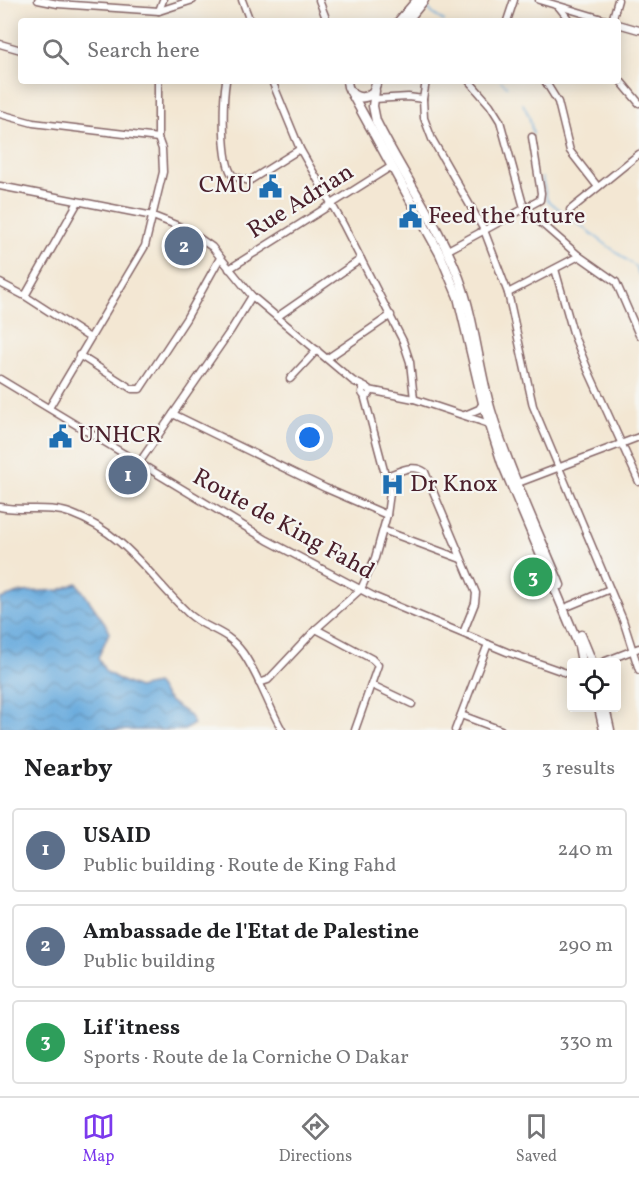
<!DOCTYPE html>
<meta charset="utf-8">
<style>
:root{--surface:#fff;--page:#f2f2f2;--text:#202124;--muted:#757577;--line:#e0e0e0;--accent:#7c3aed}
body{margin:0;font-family:Vollkorn,serif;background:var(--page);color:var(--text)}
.controls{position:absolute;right:18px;bottom:18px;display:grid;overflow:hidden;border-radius:6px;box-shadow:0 3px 15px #0003}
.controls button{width:54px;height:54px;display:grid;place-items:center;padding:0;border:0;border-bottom:2px solid var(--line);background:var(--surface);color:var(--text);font:30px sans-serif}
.you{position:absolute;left:310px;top:438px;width:21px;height:21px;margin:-15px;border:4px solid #fff;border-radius:50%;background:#1a73e8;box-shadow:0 0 0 9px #1a73e833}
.badge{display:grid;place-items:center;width:39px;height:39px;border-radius:50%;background:var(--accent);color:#fff;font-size:20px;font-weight:700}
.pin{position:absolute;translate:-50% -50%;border:3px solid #fff;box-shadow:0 2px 6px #0006}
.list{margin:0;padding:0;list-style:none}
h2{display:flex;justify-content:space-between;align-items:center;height:78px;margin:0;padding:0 24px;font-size:26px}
h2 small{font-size:20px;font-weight:400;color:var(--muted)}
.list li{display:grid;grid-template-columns:39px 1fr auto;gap:18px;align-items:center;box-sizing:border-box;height:84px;margin:0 12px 12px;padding:0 12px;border:2px solid var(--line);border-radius:6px}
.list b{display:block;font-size:22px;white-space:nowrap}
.list p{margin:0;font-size:20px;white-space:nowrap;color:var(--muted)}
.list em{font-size:20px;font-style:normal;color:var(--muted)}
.icon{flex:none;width:33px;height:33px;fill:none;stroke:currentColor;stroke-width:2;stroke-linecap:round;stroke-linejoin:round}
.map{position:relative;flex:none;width:639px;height:730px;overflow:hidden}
.search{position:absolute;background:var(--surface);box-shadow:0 3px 15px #0003;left:18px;right:18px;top:18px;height:66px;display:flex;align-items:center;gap:15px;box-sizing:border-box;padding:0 21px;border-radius:6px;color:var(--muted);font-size:22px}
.sheet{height:366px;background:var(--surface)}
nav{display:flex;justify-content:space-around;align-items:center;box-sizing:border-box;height:84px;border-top:2px solid var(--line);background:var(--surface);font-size:16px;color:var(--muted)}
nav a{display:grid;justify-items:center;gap:3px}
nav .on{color:var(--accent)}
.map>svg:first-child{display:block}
.water{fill:url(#water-waves);stroke:#596484;stroke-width:1.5}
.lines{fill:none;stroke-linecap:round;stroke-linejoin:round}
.stream{stroke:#68aadd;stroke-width:1.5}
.minor-casing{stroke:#856566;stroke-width:9}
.highway-casing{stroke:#856566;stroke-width:11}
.minor{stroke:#fff;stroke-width:6}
.highway{stroke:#fff;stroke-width:8}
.labels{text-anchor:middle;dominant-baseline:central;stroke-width:4.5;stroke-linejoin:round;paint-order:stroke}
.poi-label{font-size:24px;fill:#4a1f2b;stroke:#f6f6f2;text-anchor:start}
.street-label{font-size:24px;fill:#4a1f2b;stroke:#f6f6f2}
</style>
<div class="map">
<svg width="639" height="730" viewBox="0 0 639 730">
<defs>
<pattern id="water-waves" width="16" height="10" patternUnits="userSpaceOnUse" patternTransform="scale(1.5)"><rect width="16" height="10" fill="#68aadd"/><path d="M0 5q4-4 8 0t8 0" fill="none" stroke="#588ab3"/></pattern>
</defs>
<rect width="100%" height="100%" fill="#f6f6f2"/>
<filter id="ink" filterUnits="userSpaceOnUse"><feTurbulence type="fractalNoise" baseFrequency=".0167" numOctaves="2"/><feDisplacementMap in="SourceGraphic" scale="12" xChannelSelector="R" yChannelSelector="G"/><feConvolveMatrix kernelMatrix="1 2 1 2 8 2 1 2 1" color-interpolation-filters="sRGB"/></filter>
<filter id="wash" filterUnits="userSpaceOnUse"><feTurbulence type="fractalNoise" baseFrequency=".008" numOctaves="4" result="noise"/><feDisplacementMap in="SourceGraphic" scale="24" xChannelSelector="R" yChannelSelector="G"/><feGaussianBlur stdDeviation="1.35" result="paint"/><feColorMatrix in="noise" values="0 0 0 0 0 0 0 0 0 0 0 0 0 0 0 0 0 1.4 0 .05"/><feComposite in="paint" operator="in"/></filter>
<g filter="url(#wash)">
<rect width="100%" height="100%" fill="#f3e7d3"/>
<path class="water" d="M77,583L107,626L109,633L98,658L106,672L122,681L138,688L156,684C161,688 161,691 165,696C173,708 189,709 194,724L184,730H0V599L22,592L60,590Z"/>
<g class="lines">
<g class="stream">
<polyline points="426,6 434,15 444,21"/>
<polyline points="501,81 507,86"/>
<polyline points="523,104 529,116 533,134"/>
<polyline points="542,178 547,200 636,267 639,275"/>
</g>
</g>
</g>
<g filter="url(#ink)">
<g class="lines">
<defs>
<g id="minor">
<polyline points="38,0 58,4 159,11 193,0"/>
<polyline points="242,0 250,21"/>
<polyline points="319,0 327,21"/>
<polyline points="539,0 609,21"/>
<polyline points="558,6 570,21"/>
<polyline points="159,11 163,0"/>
<polyline points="507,21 514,0"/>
<polyline points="612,21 618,0"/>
<polyline points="618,24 639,30"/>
<polyline points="0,44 21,50"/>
<polyline points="618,78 639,103"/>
<path d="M226,81C223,100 221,162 233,176L249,181L300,149"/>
<polyline points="272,81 300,149 343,224 403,341 410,362 414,399"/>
<polyline points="469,81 490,105 500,121 524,208 579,256 616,282 639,335"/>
<polyline points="545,81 558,102 570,151 598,187"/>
<polyline points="374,99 408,97 423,99 424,118 432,139 484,230 508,293 533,406 623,620 639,670"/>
<polyline points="423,99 426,81"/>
<polyline points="0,114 33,123 158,138"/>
<polyline points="0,186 153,216 186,229 212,247 252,296 353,381 367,388"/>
<polyline points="570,210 639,154"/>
<polyline points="448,250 540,200 541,193 532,137"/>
<polyline points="229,269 392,166"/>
<polyline points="555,269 574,336 588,370 639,482"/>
<polyline points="0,283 25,296 90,338"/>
<polyline points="508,293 579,256"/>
<polyline points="25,296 78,202"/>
<polyline points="277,317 361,259"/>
<polyline points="79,355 132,389 140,389 186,319 220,258"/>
<polyline points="328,358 391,315"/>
<polyline points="0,379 267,540 375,597 507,652 572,675"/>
<polyline points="290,379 317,350"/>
<circle cx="366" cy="392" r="4"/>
<polyline points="369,390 414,399 489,424"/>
<polyline points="49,408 145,246 163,172 162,149 158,138 158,81"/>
<polyline points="173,414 325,488 387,515"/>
<polyline points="465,415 479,409 483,403"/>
<polyline points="139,463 231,330 252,296"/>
<path d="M386,476C399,472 413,463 425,472L476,593L475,603L463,633"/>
<polyline points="518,483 639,437"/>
<path d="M0,507C24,512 49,505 72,514C126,534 149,576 188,613C207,631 225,628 243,653C259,676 268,705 282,730"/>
<polyline points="383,530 461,559"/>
<polyline points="569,606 610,589"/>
<polyline points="316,629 372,659 378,665 355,730"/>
<polyline points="603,662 639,648"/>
<polyline points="259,683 268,680 316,629 361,589 375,558 387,515 390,493 364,395"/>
<polyline points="372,685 412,704"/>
<polyline points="461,715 501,730"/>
<polyline points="455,730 488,644"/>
</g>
<g id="highway">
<polyline points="399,21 417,0"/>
<polyline points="407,21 424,0"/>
<path d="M347,81C348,96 361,102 373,93L377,81"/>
<path d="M375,91L373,106L376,121C402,174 438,223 459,278C475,321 478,367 491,411C509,470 536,527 560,585"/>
<polyline points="352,94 440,254 458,297 483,403 502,463 579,646 582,662"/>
<polyline points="581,635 592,662"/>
<polyline points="599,708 604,730"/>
<polyline points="605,708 610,730"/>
</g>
</defs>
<use href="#minor" class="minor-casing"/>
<use href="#highway" class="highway-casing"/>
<use href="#minor" class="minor"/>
<use href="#highway" class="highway"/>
</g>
</g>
<defs>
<symbol id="civic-bare" viewBox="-9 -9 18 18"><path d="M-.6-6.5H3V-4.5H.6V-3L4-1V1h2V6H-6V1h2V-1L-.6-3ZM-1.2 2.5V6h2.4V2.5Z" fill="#1f6fb2" stroke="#f6f6f2" stroke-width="2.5" paint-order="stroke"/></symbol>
<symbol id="hospital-bare" viewBox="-9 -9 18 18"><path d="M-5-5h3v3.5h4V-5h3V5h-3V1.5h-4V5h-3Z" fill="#1f6fb2" stroke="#f6f6f2" stroke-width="2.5" paint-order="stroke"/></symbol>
</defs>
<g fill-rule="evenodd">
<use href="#civic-bare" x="254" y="170" width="33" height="33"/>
<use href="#civic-bare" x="394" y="200" width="33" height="33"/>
<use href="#civic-bare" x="44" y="420" width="33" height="33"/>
<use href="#hospital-bare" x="376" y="468" width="33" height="33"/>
</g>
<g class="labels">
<g class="poi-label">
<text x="253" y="186" text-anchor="end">CMU</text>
<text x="428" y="217">Feed the future</text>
<text x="78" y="436">UNHCR</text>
<text x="410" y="485">Dr Knox</text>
</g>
<g class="street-label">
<text transform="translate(301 202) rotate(-32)">Rue Adrian</text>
<text transform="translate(283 525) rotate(29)">Route de King Fahd</text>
</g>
</g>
</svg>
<div class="controls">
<button><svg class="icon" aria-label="locate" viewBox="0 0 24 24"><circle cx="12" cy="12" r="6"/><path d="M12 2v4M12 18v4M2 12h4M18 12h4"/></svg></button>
</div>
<div class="you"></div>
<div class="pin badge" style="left:128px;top:475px;background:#5c6f8a">1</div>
<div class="pin badge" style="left:184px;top:246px;background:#5c6f8a">2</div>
<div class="pin badge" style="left:533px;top:577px;background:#2e9e5b">3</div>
<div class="search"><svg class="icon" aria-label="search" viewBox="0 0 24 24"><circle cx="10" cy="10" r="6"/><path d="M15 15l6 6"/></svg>Search here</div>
</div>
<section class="sheet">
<h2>Nearby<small>3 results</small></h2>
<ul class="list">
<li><span class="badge" style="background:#5c6f8a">1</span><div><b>USAID</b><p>Public building · Route de King Fahd</p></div><em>240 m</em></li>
<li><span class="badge" style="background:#5c6f8a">2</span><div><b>Ambassade de l'Etat de Palestine</b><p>Public building</p></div><em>290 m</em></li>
<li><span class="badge" style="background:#2e9e5b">3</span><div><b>Lif'itness</b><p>Sports · Route de la Corniche O Dakar</p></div><em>330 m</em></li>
</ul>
</section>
<nav>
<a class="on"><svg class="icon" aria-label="map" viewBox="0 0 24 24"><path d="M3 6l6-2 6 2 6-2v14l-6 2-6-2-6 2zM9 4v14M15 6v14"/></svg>Map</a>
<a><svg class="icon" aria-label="directions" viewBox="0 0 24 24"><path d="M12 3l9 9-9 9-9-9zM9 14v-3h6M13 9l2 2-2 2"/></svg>Directions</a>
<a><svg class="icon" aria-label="saved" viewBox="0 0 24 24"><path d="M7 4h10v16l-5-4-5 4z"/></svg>Saved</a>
</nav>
